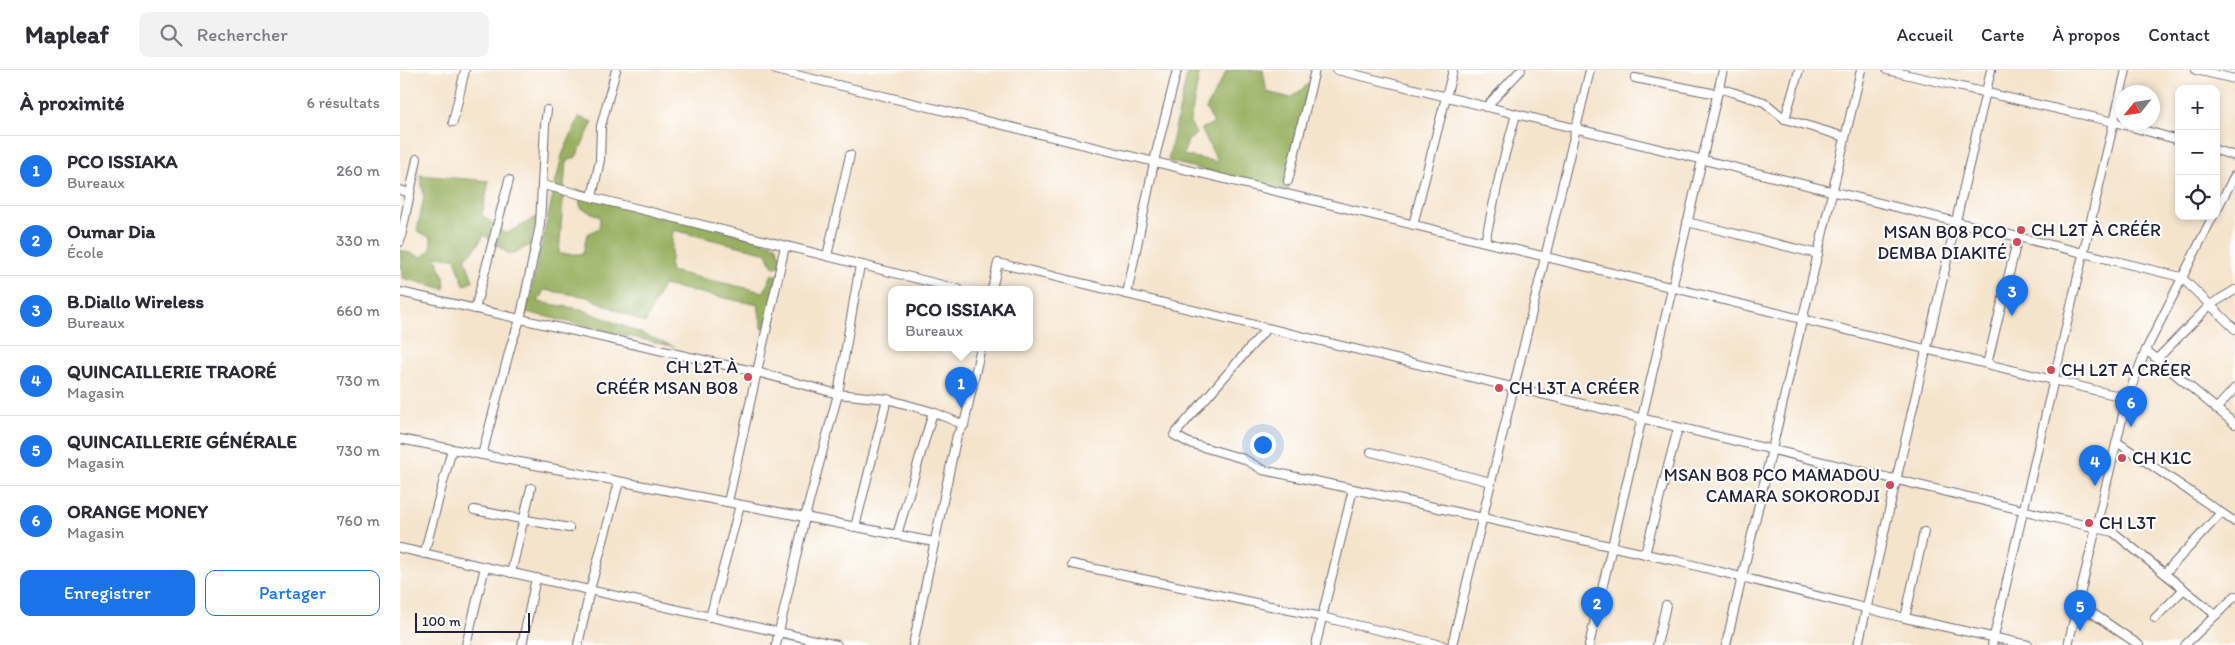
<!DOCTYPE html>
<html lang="fr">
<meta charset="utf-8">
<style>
:root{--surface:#fff;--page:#f2f2f3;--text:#2b2b33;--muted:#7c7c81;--line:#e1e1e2;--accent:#1a73e8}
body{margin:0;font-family:Itim,sans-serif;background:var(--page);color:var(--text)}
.controls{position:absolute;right:15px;top:15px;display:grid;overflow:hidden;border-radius:10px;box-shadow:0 2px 8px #0003}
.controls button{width:45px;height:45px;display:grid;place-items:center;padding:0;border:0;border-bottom:1px solid var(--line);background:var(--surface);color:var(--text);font:25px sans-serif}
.compass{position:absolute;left:1715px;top:15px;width:45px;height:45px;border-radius:50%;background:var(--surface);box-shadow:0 2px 8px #0003;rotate:240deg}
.scale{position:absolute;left:15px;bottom:12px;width:115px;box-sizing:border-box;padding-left:5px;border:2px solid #22223b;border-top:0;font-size:14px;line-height:18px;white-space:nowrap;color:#22223b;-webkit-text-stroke:4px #fff;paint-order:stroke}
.you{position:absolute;left:862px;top:374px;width:18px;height:18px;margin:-12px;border:4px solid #fff;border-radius:50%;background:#1a73e8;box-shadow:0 0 0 8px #1a73e833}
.badge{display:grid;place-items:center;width:32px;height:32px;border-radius:50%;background:var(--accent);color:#fff;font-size:16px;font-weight:700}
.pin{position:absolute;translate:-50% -41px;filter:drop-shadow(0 1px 2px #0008)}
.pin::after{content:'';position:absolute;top:26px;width:18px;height:15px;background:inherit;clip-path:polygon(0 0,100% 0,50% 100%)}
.popup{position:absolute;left:488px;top:216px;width:145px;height:65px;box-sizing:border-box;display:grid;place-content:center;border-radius:10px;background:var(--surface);filter:drop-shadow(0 1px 4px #0005);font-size:16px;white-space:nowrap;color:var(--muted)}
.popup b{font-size:19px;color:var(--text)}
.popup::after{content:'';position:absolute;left:50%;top:100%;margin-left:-10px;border:10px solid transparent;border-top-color:var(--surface)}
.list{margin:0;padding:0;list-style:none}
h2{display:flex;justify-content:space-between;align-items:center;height:65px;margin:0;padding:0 20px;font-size:21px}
h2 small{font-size:16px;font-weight:400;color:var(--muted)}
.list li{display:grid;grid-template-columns:32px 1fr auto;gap:15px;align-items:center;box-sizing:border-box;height:70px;padding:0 20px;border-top:1px solid var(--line)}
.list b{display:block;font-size:19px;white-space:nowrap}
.list p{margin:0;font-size:16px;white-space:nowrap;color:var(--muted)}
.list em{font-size:16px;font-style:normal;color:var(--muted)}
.actions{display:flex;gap:10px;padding:15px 20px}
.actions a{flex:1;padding:11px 0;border:1px solid var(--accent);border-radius:10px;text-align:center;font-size:18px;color:var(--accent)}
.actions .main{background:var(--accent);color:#fff}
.icon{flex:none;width:28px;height:28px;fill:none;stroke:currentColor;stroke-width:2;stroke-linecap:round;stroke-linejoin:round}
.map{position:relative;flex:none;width:1835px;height:575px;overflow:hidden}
header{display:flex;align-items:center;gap:30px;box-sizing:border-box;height:70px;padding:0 25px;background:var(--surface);border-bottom:1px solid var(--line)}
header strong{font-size:24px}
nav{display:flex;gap:28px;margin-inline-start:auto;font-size:18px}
.search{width:350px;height:45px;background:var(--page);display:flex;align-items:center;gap:12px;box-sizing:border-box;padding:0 18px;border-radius:10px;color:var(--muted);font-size:19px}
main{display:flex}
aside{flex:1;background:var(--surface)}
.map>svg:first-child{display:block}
.forest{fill:#98b061;stroke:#5d694e}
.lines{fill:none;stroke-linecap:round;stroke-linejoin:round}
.minor-casing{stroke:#6c666e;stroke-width:10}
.minor{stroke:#fff;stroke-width:8}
.poi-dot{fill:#d1495b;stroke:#fff;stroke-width:2}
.labels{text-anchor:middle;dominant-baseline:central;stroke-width:4.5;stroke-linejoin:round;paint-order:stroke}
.poi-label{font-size:18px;fill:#22223b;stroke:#fff;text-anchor:start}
</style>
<header>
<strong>Mapleaf</strong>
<div class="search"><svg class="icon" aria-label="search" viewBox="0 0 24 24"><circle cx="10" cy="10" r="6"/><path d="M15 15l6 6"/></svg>Rechercher</div>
<nav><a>Accueil</a><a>Carte</a><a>À propos</a><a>Contact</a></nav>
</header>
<main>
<aside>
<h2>À proximité<small>6 résultats</small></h2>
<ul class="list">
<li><span class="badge">1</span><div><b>PCO ISSIAKA</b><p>Bureaux</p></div><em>260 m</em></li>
<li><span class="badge">2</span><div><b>Oumar Dia</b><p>École</p></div><em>330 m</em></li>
<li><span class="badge">3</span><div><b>B.Diallo Wireless</b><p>Bureaux</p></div><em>660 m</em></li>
<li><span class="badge">4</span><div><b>QUINCAILLERIE TRAORÉ</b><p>Magasin</p></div><em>730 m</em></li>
<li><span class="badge">5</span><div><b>QUINCAILLERIE GÉNÉRALE</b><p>Magasin</p></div><em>730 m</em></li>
<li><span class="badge">6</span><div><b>ORANGE MONEY</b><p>Magasin</p></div><em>760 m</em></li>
</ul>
<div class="actions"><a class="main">Enregistrer</a><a>Partager</a></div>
</aside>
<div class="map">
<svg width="1835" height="575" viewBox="0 0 1835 575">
<rect width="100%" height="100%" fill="#fff"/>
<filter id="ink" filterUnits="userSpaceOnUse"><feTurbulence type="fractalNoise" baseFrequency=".02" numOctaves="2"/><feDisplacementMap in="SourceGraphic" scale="10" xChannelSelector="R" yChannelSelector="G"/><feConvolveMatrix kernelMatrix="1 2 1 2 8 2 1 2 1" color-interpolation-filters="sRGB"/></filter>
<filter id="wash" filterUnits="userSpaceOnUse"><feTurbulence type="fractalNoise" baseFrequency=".0096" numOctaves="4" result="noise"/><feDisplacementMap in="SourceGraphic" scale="20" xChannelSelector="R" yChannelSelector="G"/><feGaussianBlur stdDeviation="1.12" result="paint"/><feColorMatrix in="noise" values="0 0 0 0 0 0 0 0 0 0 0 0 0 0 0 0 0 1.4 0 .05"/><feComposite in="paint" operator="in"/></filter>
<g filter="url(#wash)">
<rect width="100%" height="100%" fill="#f5e4cc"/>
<g class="forest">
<polygon points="788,0 800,0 790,52 796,64 788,71 783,85 818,92 801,59 814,53 806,39 827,0 863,0 867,22 891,28 912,11 888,121 768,91"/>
<polygon points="179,47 193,52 176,87 166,92 159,184 183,184 187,164 199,158 200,147 181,138 177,120 376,175 384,196 373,197 367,183 273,160 270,201 364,222 372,204 381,207 373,253 362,259 358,235 263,215 245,253 188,227 144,220 138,232 181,239 275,277 126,242 162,85"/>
<polygon points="20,105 89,111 82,145 106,164 137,147 130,175 110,185 84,165 75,179 65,188 73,211 64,216 55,188 35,186 44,207 45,219 2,208 0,180 22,187 31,179 31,168 17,161 24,127"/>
</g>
</g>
<g filter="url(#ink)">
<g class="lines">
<defs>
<g id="minor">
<polyline points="376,0 1727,328"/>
<polyline points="937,0 1781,207 1835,259"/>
<polyline points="1487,0 1714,52 1779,70"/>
<polyline points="1796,0 1835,9"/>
<polyline points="1235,8 1317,24"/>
<polyline points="1319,18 1364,32 1385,49 1445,67"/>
<polyline points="1086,37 1121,0"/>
<polyline points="1385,49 1399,0"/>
<polyline points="53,52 65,0"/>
<polyline points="1816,80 1835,86"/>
<polyline points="888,111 915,0"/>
<polyline points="143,115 558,219"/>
<polyline points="0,120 10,123"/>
<polyline points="192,127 200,90 201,56 216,0"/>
<polyline points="1816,141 1835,105"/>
<polyline points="1287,152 1418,184"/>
<polyline points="1013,155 1053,0"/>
<polyline points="0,172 17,89"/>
<polyline points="1085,172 1101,99 1116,44"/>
<polyline points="427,186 450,85"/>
<polyline points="592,219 598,193 1713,462 1816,545 1785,575"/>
<polyline points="0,222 357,302 438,324 487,329 533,342 564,355"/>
<polyline points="727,224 756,83 777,0"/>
<polyline points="75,239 109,110"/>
<polyline points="867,258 774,365 789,373 844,389 863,400 953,419"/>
<polyline points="1746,280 1835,354"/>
<polyline points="1757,289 1810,235 1835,220"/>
<polyline points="1587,294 1618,167"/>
<polyline points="1816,339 1835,318"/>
<polyline points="0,369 534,472"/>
<polyline points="1717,372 1835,452"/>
<polyline points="971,382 1091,412"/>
<polyline points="82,385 111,275 120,250 140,155 145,55 147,40"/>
<polyline points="328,432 385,176"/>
<polyline points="74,440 169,458"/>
<polyline points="455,457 487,329"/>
<polyline points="497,465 533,342"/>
<polyline points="0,478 437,575"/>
<polyline points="24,484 52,379"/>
<polyline points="1245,484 1278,358"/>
<polyline points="672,494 922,547 953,419 1277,491 1505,548 1628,575"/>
<polyline points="111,503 131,418"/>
<polyline points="1765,503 1821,443"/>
<polyline points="1679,534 1739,575"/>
<polyline points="1816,545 1835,526"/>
<polyline points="310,547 340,435"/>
<polyline points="1505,548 1524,462"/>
<polyline points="1755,548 1784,519"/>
<polyline points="66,575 85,497"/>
<polyline points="122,575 136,508"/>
<polyline points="178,575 190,520 219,412"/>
<polyline points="376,575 405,447 438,324 460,195"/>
<polyline points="513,575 557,365 564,355 581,277"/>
<polyline points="916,575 922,547 1042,575"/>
<polyline points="1052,575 1190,0"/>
<polyline points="1189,575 1323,0"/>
<polyline points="1257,575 1266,535"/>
<polyline points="1326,575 1461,0"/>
<polyline points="1458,575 1591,0"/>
<polyline points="1592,575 1726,0"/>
<polyline points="1668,575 1727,328 1746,280 1813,146"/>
</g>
</defs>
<use href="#minor" class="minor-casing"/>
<use href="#minor" class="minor"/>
</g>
</g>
<g class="poi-dot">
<circle cx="1621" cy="160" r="5"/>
<circle cx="1617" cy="172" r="5"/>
<circle cx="1651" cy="300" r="5"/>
<circle cx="348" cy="307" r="5"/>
<circle cx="1099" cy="318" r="5"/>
<circle cx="1722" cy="388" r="5"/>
<circle cx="1490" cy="415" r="5"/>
<circle cx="1689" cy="453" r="5"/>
</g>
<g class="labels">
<g class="poi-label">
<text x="1631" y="160">CH L2T À CRÉÉR</text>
<text x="1607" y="162" text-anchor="end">MSAN B08 PCO<tspan x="1607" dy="21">DEMBA DIAKITÉ</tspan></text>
<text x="338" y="297" text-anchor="end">CH L2T À<tspan x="338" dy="21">CRÉÉR MSAN B08</tspan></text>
<text x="1661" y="300">CH L2T A CRÉER</text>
<text x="1109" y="318">CH L3T A CRÉER</text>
<text x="1732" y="388">CH K1C</text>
<text x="1480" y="405" text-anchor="end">MSAN B08 PCO MAMADOU<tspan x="1480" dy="21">CAMARA SOKORODJI</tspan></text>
<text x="1699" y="453">CH L3T</text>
</g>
</g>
</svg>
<div class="controls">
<button>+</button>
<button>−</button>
<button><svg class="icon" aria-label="locate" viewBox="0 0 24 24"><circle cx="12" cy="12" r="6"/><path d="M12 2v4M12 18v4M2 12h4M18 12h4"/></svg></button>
</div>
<svg class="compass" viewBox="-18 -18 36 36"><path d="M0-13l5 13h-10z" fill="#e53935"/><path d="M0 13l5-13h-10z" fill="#7c7c81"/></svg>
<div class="scale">100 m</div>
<div class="you"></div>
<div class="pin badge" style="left:561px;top:338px">1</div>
<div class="popup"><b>PCO ISSIAKA</b>Bureaux</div>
<div class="pin badge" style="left:1197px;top:558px">2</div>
<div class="pin badge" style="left:1612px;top:246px">3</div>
<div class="pin badge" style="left:1695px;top:416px">4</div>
<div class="pin badge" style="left:1680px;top:561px">5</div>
<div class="pin badge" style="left:1731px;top:357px">6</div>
</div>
</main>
